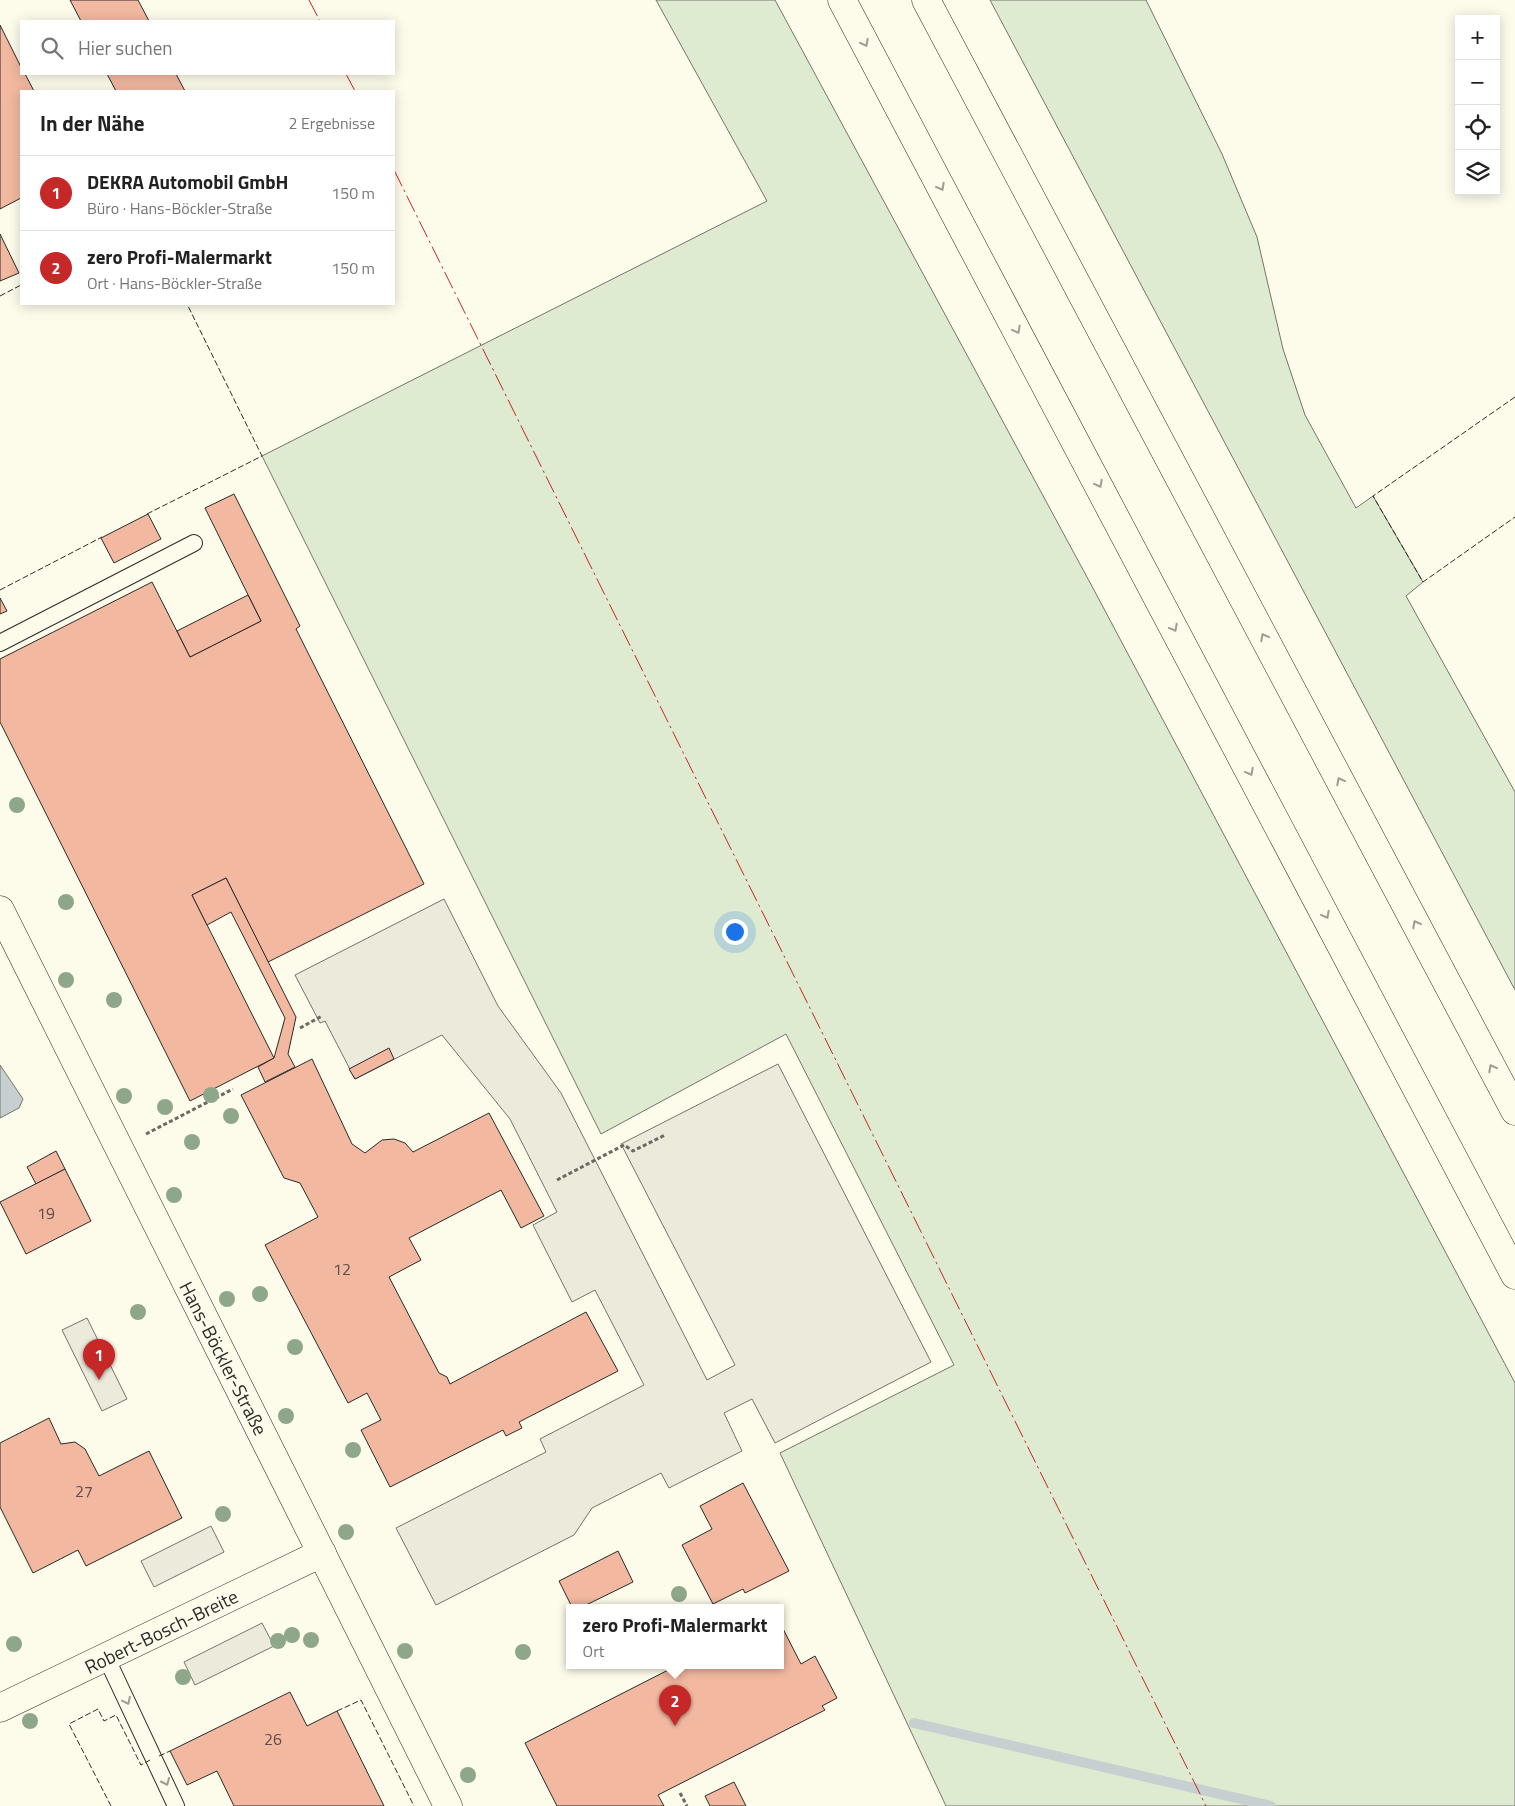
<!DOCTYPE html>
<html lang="de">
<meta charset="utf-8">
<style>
:root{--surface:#fff;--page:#f2f2f2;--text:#222;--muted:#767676;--line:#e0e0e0;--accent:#c62828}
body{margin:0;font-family:"Titillium Web",sans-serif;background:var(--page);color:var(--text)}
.controls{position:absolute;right:15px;top:15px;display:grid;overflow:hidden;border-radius:0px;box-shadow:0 2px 12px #0003}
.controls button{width:45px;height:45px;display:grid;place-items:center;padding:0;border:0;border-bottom:1px solid var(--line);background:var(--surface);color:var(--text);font:25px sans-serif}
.you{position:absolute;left:734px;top:931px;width:18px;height:18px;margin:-12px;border:4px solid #fff;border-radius:50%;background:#1a73e8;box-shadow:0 0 0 8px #1a73e833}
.badge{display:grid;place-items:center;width:32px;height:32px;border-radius:50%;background:var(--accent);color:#fff;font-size:16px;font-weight:700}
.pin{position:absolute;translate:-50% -41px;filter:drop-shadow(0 1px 2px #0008)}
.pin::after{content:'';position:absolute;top:26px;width:18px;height:15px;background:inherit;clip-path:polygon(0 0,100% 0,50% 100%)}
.popup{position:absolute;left:566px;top:1604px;width:218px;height:65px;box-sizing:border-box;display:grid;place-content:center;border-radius:0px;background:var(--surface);filter:drop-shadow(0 1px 4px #0005);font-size:16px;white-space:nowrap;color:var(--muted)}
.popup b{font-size:19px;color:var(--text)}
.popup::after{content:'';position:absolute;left:50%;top:100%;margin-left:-10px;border:10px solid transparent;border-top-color:var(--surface)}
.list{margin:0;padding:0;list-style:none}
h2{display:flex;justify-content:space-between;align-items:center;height:65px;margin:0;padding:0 20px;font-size:21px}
h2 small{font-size:16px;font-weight:400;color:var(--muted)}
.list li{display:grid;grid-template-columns:32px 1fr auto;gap:15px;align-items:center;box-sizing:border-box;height:75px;padding:0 20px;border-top:1px solid var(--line)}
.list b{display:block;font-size:19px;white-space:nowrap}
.list p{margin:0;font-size:16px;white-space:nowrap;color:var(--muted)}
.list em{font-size:16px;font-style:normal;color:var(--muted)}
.icon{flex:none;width:28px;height:28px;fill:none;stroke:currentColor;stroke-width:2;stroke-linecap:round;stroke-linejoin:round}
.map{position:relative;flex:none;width:1515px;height:1806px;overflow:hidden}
.search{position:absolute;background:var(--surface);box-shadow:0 2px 12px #0003;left:20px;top:20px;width:375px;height:55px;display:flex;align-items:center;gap:12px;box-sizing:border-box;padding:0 18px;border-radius:0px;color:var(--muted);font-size:19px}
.panel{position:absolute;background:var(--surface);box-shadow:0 2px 12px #0003;left:20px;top:90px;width:375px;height:215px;border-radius:0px}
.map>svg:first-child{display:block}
.green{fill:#deebd1;stroke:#74746e}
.parking{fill:#eceadb;stroke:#74746e}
.water{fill:#c7d0d0;stroke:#74746e}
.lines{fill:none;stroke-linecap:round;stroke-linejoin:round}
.stream{stroke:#c7d0d0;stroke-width:10}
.building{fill:#f2b8a0;stroke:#2b2b2b}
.service-casing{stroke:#2b2b2b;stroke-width:18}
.minor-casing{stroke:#2b2b2b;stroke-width:29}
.motorway-casing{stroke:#2b2b2b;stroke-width:29}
.path{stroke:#6a6964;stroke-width:3;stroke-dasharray:4 2.5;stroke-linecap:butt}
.service{stroke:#fdfbea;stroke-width:16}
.minor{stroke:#fdfbea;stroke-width:28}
.motorway{stroke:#fdfbea;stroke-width:28}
.fence{stroke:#2b2b2b;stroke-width:1;stroke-dasharray:6 2.5;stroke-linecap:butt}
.power{stroke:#c62828;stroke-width:1;stroke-dasharray:18 4 2.5 4;stroke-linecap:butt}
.tree{fill:#8ea78a}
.oneway{stroke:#9e9d94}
.labels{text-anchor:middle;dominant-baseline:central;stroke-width:4;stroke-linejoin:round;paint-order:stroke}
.number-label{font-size:16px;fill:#5d4e48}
.street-label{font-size:19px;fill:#2b2b2b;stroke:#fdfbea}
</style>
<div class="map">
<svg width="1515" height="1806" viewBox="0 0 1515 1806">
<rect width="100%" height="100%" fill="#fdfbea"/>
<g class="green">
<polygon points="656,0 775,0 1094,590 1515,1383 1515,1806 946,1806 780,1453 954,1365 786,1034 601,1134 262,456 767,201"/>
<polygon points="990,0 1146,0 1222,154 1257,237 1283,349 1305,415 1356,508 1373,496 1423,582 1406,596 1515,792 1515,990"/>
</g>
<g class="parking">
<polygon points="444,899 498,1006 561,1093 707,1380 735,1365 621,1144 778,1064 931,1362 775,1443 752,1399 724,1413 742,1451 669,1488 661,1473 592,1508 574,1535 436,1605 396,1528 546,1452 540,1439 644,1385 595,1290 572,1302 533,1225 557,1212 510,1119 442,1035 355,1079 325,1021 320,1023 295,975"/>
<polygon points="87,1318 127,1399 102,1411 62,1330"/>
<polygon points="211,1526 224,1552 154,1587 141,1561"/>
<polygon points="262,1623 274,1646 195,1685 184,1662"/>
</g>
<polygon class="water" points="0,1065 23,1099 19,1108 0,1118"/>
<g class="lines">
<polyline class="stream" points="914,1723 1271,1806"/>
</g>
<g class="building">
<polygon points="70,0 138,0 149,21 81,21"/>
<polygon points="0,25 21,67 21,74 25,74 34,91 21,91 21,198 0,209"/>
<polygon points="107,74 176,74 185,91 116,91"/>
<polygon points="0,234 19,273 0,281"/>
<polygon points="234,494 300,626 296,629 424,884 268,962 226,878 192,895 274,1058 190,1101 0,722 0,659 152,582 190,657 261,621 205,508"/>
<polygon points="148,514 161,539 114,563 101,538"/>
<polygon points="248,595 261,621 190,657 177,631"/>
<polygon points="0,598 7,611 0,614"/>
<polygon points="226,878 296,1017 288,1054 295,1067 265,1082 258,1067 274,1058 285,1018 231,912 207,925 192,895"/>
<polygon points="389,1048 394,1059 355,1079 349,1069"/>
<polygon points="312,1059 352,1144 365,1153 382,1140 394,1139 405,1143 413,1152 489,1113 544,1216 521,1228 501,1190 409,1238 421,1260 389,1277 439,1373 447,1377 450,1384 586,1312 618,1371 519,1422 522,1428 506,1436 503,1430 390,1487 361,1430 381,1420 367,1393 348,1403 265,1245 318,1217 300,1183 284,1178 241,1095"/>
<polygon points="56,1151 65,1169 36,1184 27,1167"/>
<polygon points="65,1169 91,1221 26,1254 0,1202"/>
<polygon points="49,1418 61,1444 75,1442 85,1449 99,1476 149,1451 182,1518 86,1566 78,1550 33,1573 0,1507 0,1443"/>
<polygon points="743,1483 789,1571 745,1593 743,1589 713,1604 682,1545 712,1529 700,1506"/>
<polygon points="618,1551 633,1582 582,1607 572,1607 559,1581"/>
<polygon points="780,1623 801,1664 815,1656 837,1698 822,1706 825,1710 658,1795 664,1806 557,1806 525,1743 678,1665 780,1665"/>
<polygon points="290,1692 307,1726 337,1711 384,1806 234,1806 217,1771 187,1785 170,1751"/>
<polygon points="734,1782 746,1806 710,1806 705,1796"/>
</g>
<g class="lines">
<defs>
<g id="service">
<polyline points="0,643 194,543"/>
<polyline points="106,1657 176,1806"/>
</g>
<g id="minor">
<polyline points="0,910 448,1806"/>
<polyline points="0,1708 322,1553"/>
</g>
<g id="motorway">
<polyline points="842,0 1515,1275"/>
<polyline points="926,0 1515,1111"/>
</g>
</defs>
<use href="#service" class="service-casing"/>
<use href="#minor" class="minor-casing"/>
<use href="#motorway" class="motorway-casing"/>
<g class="path">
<polyline points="300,1028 322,1016"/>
<polyline points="146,1134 233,1089"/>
<polyline points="557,1180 624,1145 633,1151 665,1135"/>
<polyline points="680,1793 687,1806"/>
</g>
<use href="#service" class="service"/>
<use href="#minor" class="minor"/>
<use href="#motorway" class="motorway"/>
<g class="fence">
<polyline points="0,296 21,285"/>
<polyline points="1515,397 1373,496 1423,582 1515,517"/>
<polyline points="147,514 262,456 187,304"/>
<polyline points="0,590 102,537"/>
<polyline points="337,1711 361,1700 414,1806"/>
<polyline points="159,1756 170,1751"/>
<polyline points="111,1806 69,1724 98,1709 104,1721 116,1715 141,1765 150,1760"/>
</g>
<g class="power">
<polyline points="309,0 320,21"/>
<polyline points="346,74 355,91"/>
<polyline points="394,170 1206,1806"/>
</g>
</g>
<g class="tree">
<circle cx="17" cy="805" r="8"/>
<circle cx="66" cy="902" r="8"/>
<circle cx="66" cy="980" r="8"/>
<circle cx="114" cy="1000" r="8"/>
<circle cx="211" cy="1095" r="8"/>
<circle cx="124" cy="1096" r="8"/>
<circle cx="165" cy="1107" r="8"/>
<circle cx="231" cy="1116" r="8"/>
<circle cx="192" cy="1142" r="8"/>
<circle cx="174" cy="1195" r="8"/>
<circle cx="260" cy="1294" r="8"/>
<circle cx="227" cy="1299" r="8"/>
<circle cx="138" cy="1312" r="8"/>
<circle cx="295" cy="1347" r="8"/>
<circle cx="286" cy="1416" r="8"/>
<circle cx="353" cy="1450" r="8"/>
<circle cx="223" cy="1514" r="8"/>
<circle cx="346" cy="1532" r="8"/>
<circle cx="679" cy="1594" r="8"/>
<circle cx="292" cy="1635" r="8"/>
<circle cx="311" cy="1640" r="8"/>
<circle cx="278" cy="1641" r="8"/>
<circle cx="14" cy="1644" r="8"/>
<circle cx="405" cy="1651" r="8"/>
<circle cx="523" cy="1652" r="8"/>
<circle cx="183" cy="1677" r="8"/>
<circle cx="30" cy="1721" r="8"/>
<circle cx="468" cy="1775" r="8"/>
</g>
<defs><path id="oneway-chevron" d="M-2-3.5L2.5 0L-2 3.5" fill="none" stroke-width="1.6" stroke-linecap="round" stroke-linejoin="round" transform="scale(1.25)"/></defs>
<g class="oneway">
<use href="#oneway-chevron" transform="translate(865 43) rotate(62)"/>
<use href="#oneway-chevron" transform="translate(941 187) rotate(62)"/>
<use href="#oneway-chevron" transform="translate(1017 330) rotate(62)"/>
<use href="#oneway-chevron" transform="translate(1099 484) rotate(62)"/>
<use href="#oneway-chevron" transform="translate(1174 628) rotate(62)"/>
<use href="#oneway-chevron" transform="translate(1264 637) rotate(-118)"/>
<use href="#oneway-chevron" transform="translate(1250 772) rotate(62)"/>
<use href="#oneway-chevron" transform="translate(1340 781) rotate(-118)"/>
<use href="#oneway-chevron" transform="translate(1326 915) rotate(62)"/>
<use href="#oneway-chevron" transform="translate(1416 924) rotate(-118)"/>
<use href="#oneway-chevron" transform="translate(1492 1068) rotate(-118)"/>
<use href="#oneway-chevron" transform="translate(127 1701) rotate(64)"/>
<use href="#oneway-chevron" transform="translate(166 1782) rotate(66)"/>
</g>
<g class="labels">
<g class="number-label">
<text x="46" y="1213">19</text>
<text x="342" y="1269">12</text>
<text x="84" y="1491">27</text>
<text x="273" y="1739">26</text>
</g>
<g class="street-label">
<text transform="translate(224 1358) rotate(63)">Hans-Böckler-Straße</text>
<text transform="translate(161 1631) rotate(-26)">Robert-Bosch-Breite</text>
</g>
</g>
</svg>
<div class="controls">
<button>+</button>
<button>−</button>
<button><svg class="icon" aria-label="locate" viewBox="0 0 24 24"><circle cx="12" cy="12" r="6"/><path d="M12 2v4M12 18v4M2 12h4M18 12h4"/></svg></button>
<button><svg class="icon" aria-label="layers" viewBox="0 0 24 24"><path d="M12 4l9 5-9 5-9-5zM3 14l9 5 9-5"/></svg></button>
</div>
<div class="you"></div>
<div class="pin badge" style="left:99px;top:1380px">1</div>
<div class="pin badge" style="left:675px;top:1726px">2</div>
<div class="popup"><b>zero Profi-Malermarkt</b>Ort</div>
<div class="search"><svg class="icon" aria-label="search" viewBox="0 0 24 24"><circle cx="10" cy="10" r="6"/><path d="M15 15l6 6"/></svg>Hier suchen</div>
<section class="panel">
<h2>In der Nähe<small>2 Ergebnisse</small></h2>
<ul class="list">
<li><span class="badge">1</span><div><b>DEKRA Automobil GmbH</b><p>Büro · Hans-Böckler-Straße</p></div><em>150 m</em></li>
<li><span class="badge">2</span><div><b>zero Profi-Malermarkt</b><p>Ort · Hans-Böckler-Straße</p></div><em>150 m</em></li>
</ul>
</section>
</div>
